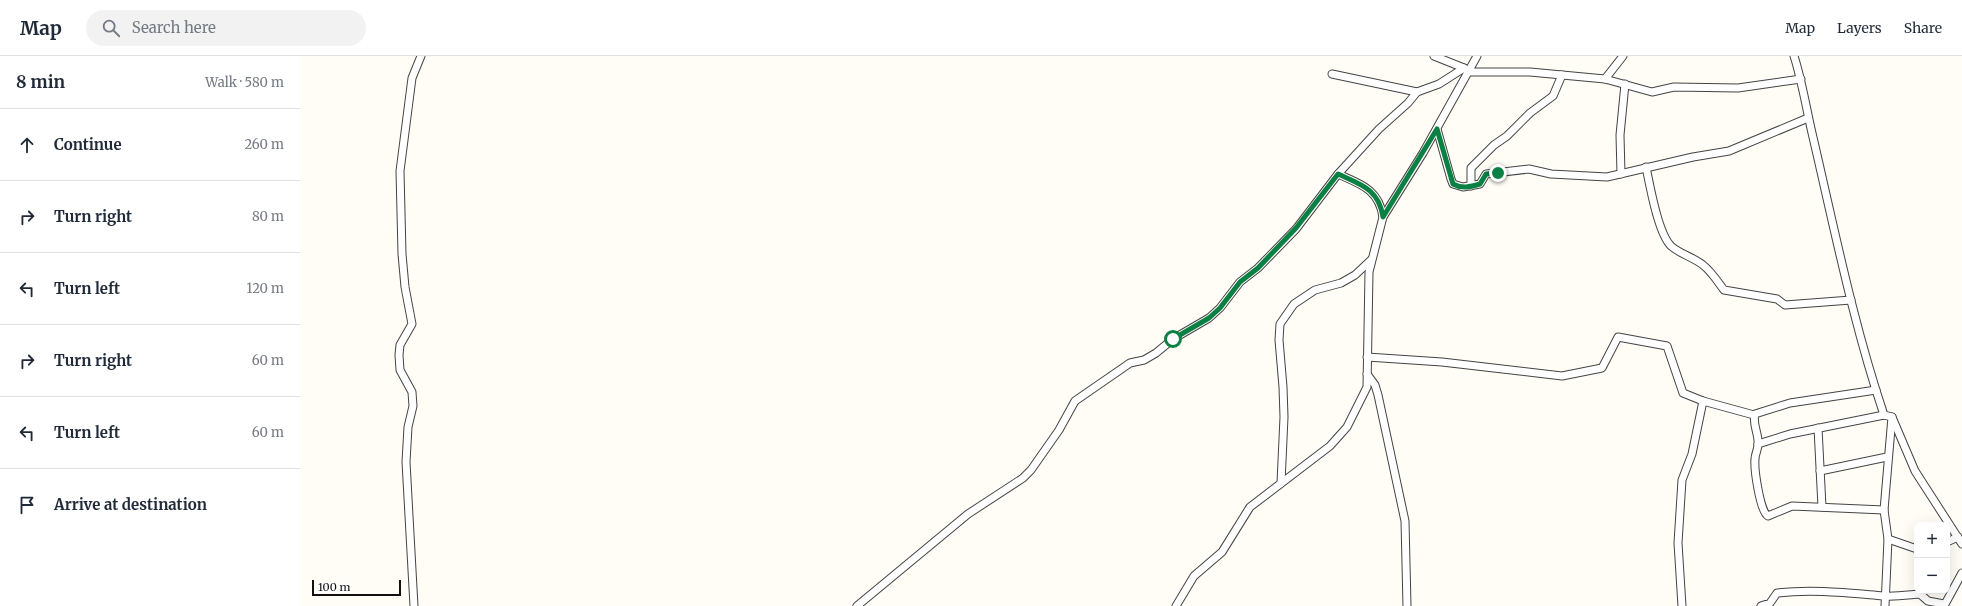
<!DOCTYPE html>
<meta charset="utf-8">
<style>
:root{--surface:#fff;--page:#f2f2f3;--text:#1f2937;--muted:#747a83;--line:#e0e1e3}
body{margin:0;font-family:Merriweather,serif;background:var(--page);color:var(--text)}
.controls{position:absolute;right:12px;bottom:12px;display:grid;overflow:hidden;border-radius:8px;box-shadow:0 4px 16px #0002}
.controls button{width:36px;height:36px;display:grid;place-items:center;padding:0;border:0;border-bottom:1px solid var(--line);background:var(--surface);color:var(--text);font:20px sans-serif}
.scale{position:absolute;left:12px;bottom:10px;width:89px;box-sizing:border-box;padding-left:4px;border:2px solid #111;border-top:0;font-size:11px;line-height:14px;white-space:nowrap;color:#111;-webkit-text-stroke:3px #fff;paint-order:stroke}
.stop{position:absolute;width:12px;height:12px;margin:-9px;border:3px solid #0b8043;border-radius:50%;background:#fff}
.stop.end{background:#0b8043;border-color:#fff;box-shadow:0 1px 4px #0008}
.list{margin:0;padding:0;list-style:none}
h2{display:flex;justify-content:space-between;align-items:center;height:52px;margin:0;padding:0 16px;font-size:17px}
h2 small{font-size:13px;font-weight:400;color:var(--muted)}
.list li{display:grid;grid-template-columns:26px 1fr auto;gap:12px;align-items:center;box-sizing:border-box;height:72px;padding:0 16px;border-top:1px solid var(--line)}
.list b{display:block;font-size:15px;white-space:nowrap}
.list em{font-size:13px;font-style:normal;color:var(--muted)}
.icon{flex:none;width:22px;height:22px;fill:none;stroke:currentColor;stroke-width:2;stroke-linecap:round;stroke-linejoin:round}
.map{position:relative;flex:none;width:1662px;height:550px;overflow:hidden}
header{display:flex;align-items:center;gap:24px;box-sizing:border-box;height:56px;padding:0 20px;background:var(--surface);border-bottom:1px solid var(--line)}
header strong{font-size:19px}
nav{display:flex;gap:22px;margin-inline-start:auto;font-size:14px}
.search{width:280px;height:36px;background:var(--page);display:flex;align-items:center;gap:10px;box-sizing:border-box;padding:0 14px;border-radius:22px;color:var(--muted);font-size:15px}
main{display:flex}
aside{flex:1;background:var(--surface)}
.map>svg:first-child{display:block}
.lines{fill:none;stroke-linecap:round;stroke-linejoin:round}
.minor-casing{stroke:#444;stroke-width:9}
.minor{stroke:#fff;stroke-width:7}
.route{stroke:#0b8043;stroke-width:5}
</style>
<header>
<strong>Map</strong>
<div class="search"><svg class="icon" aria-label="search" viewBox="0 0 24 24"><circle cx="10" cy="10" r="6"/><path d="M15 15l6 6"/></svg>Search here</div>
<nav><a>Map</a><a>Layers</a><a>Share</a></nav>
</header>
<main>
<aside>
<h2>8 min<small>Walk · 580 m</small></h2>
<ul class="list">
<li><svg class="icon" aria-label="ahead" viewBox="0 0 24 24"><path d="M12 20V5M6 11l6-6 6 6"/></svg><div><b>Continue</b></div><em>260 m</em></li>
<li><svg class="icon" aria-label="right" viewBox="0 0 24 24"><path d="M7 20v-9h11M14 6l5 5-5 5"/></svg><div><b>Turn right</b></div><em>80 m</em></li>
<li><svg class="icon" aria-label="left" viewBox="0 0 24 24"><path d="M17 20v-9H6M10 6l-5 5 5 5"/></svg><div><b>Turn left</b></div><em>120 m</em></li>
<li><svg class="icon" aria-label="right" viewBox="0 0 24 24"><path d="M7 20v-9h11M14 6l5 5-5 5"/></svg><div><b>Turn right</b></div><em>60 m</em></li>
<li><svg class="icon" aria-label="left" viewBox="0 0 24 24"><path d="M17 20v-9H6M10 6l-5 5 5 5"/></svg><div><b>Turn left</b></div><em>60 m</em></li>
<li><svg class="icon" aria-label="arrive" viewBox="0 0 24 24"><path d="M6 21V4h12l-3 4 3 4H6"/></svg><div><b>Arrive at destination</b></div></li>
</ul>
</aside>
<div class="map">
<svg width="1662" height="550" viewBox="0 0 1662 550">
<rect width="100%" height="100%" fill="#fffdf5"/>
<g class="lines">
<defs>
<g id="minor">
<polyline points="1134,0 1164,12"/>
<path d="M1494,0C1502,25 1506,51 1512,77C1534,171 1553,267 1584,359L1592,361L1615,415L1662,488"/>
<polyline points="1032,18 1117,36"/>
<polyline points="1305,23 1323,0"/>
<polyline points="1137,73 1151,123 1153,128 1163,131 1180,128 1186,118 1229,113 1251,118 1307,121 1393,101 1429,95 1508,62"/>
<path d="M1346,111C1350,130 1358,177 1371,190C1380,198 1393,201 1403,209C1411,215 1418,226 1424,234L1477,243L1485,249L1551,244"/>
<path d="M1038,118C1060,128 1079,133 1083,161"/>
<polyline points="1321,118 1320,79 1325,28"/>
<polyline points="1171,130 1171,112 1194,89 1207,80 1230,57 1253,40 1262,19"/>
<polyline points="1067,301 1142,306 1262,320 1302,312 1318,281 1367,290 1383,337 1403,345 1454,359"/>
<polyline points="1067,318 1075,329 1078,339 1105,465 1107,550"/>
<path d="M1576,334L1490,347L1455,358C1452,368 1459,378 1458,388C1458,394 1455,398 1455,403C1454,413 1460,456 1468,460L1492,450L1584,454"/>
<polyline points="1518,372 1522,451"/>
<polyline points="1458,388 1490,378 1584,359"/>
<polyline points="1520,415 1587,401"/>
<polyline points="981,427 984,361 983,331 979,284 980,268 994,248 1015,234 1041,227 1055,219 1071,204"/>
<polyline points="1588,483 1617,493"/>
<polyline points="1647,486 1658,481"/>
<polyline points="114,550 106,406 108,371 113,350 112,336 100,314 99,299 100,289 112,268 105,231 102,198 100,115 112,22 121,0"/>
<polyline points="557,550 668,458 723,422 731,414 759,374 775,345 830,307 844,304 856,297 873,283 909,262 920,252 940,226 958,212 996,173 1038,118 1079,73 1108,47 1117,36 1139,28 1164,12 1169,16 1230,16 1305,23 1352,36 1374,31 1438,32 1501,23"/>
<polyline points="876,550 894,520 922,496 950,451 1030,390 1047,371 1067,331 1069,216 1083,161 1123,97 1177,0"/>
<polyline points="1382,550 1378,487 1382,424 1392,398 1403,345"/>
<path d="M1461,550L1470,547L1477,537C1513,533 1547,537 1583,540C1595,541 1608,539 1620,538L1628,545L1644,548"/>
<polyline points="1585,550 1588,483 1584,454 1592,361"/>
<polyline points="1644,550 1662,517"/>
</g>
</defs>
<use href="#minor" class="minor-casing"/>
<use href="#minor" class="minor"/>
</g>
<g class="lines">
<path class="route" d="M873,283L909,262L920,252L940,226L958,212L996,172L1038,118C1060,128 1079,133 1083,161L1137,73L1153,128C1162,133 1170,131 1180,128L1186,118L1198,117"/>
</g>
</svg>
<div class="controls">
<button>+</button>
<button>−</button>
</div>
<div class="scale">100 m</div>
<div class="stop" style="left:873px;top:283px"></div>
<div class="stop end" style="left:1198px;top:117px"></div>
</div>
</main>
